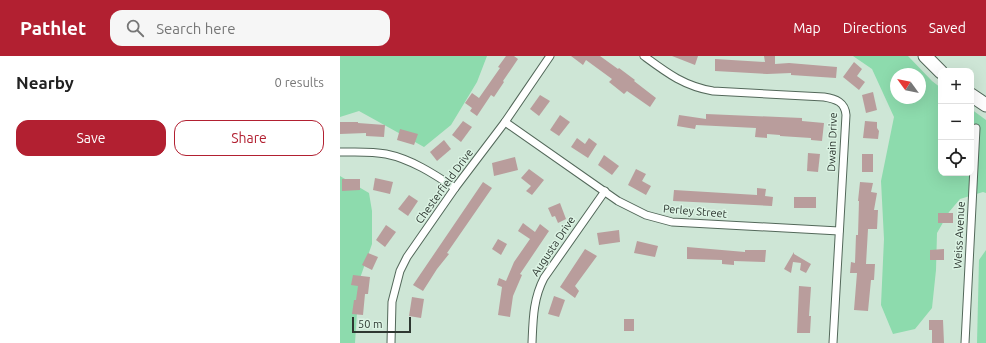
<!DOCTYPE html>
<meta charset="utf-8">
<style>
:root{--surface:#fff;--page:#f6f6f6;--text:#222;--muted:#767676;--line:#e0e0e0;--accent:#b22031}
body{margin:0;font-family:Ubuntu,sans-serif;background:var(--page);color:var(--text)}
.controls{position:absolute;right:12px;top:12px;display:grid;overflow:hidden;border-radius:8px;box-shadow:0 4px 16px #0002}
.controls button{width:36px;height:36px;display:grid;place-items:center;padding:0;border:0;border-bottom:1px solid var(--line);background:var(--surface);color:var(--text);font:20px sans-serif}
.compass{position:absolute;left:550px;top:12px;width:36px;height:36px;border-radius:50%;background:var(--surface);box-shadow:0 4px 16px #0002;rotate:303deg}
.scale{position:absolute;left:12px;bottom:10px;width:59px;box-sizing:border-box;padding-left:4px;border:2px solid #2e3731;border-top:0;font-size:11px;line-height:14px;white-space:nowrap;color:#2e3731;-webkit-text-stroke:3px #dbf3e3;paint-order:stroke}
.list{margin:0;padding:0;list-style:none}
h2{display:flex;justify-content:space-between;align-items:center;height:52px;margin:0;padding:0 16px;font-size:17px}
h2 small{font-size:13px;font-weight:400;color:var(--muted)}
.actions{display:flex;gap:8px;padding:12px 16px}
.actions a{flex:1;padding:9px 0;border:1px solid var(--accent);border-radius:12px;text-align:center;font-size:14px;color:var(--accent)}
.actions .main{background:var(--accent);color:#fff}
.icon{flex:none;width:22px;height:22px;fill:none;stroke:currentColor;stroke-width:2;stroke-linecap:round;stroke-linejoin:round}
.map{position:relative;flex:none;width:646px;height:287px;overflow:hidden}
header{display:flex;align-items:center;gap:24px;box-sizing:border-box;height:56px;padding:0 20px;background:var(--accent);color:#fff}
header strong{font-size:19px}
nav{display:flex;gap:22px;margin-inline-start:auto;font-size:14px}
.search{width:280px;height:36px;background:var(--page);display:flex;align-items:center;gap:10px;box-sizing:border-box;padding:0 14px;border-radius:12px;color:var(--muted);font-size:15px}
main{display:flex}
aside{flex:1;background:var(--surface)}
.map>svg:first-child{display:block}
.green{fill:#8ddbad;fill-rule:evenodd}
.building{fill:#b99d9c}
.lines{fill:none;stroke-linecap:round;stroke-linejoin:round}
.minor-casing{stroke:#53685a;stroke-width:9}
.motorway-casing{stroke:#53685a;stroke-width:15}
.minor{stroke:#fff;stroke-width:7}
.motorway{stroke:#fff;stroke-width:13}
.labels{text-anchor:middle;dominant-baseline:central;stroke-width:3;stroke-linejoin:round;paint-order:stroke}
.street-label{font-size:11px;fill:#2e3731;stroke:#dbf3e3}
</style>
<header>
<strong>Pathlet</strong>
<div class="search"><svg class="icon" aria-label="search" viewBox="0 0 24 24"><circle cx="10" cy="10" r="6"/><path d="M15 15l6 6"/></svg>Search here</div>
<nav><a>Map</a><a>Directions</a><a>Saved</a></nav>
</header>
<main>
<aside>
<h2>Nearby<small>0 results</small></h2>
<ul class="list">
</ul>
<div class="actions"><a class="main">Save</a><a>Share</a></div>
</aside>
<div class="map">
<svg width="646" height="287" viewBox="0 0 646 287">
<rect width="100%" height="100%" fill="#cee6d6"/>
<g class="green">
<polygon points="0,0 147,0 137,26 111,69 84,91 19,55 0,61"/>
<path d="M513,0H568L592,25L601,32V117H631V53L646,64V137L643,136L620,143L609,156L597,177L596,214L592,252L575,273L553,278L541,249L544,183L541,125L554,61L532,13ZM556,18H580V42H556Z"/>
<polygon points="0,120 29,137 32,155 32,188 19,225 15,287 0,287"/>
<polygon points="646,194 646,287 637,287 639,204"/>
</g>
<g class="building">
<polygon points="166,0 174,0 178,3 163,25 164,26 154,41 151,39 137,60 130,55 132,52 125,47 132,37 139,42 160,12 158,11"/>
<polygon points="231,0 260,0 278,13 279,12 295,24 294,25 316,42 310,51 287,35 284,38 269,26 272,23 246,4 243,9"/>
<polygon points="332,0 358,0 355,9"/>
<polygon points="424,0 435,0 435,8 449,7 497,11 496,22 451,19 451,17 427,18 375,15 375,3 425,6"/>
<polygon points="514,6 522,13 517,20 525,26 519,34 503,21"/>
<polygon points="533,36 537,54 526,57 522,39"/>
<polygon points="200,39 210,45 199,60 190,53"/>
<polygon points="366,58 462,62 462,65 484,67 482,85 471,84 471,82 440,80 440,79 427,78 427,82 415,81 416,72 356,69 355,73 337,70 339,59 366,63"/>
<polygon points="220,59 230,66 219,80 210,74"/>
<polygon points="123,65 132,71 121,86 112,79"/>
<polygon points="525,65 537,66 537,72 539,75 538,83 523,82"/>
<polygon points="0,66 18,66 18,67 45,69 44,81 26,80 26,77 0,78"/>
<polygon points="60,73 78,78 74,89 57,84"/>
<polygon points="237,82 245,88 249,82 257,88 248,102 231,91"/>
<polygon points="104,84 111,93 97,105 90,96"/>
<polygon points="468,97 480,98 478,116 467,115"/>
<rect x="522" y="98" width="11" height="18"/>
<polygon points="264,99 279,110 272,119 258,109"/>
<polygon points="175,101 178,114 154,120 152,107"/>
<polygon points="189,113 204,124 192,139 186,135 191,130 181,122"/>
<polygon points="296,113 306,118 302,125 311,130 306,139 288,129"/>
<polygon points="35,122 53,126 50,138 33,134"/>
<polygon points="2,123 20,123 20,134 2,135"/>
<polygon points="143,126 152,132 107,197 109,198 97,213 83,235 73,229"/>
<polygon points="520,126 533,127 531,136 537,137 534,154 538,154 537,173 528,173 526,208 535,208 534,224 531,224 528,255 514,254 517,217 510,217 511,206 515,207 516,179 518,179 519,145 518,145"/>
<polygon points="417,132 426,133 425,140 433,141 432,150 333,145 334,134 417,139"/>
<polygon points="69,139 78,145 68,160 58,153"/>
<rect x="454" y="141" width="22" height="11"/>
<polygon points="220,147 226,163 218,167 215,160 212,161 208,152"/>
<rect x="598" y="157" width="15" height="10"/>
<polygon points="183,167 195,176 200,168 209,175 180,218 182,219 173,240 170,261 158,259 162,231 157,229 159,222 166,225 174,206 190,183 178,175"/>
<polygon points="46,169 56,176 45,191 36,184"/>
<polygon points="279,174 280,186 259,189 257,177"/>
<polygon points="158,183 167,188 161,199 152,193"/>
<polygon points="297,185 318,190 315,201 294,197"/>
<polygon points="347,191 405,196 405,194 426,194 425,206 394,205 394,209 382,208 382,204 347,203"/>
<polygon points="245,193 257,200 235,230 239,235 235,242 220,231"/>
<polygon points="604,193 604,204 590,204 590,194"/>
<polygon points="454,196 454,198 471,208 466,217 460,214 461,207 453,206 451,217 444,213"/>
<polygon points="28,197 38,201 32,214 22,209"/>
<polygon points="13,219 30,221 28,238 25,238 23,259 12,258 14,244 16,244 18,230 11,229"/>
<polygon points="459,230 471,231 469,260 471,260 470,277 457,277"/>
<polygon points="214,240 225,244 219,261 208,258"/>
<polygon points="72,241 84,243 81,262 69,260"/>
<rect x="284" y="263" width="10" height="12"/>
<polygon points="589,264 603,264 604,287 592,287 592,274 589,274"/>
</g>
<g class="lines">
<defs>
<g id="minor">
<path d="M304,0C327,17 344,30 373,35L484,41C496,43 505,46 506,59L493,287"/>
<polyline points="165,66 278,145 306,159 332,166 499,175"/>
<path d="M0,96C15,96 31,95 46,98C71,103 94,118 115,132"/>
<polyline points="51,287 52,246 60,215 67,201 115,132 165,66 210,0"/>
<path d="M192,287C193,264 193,243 204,222L265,135"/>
<polyline points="625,287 636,72"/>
</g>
<g id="motorway">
<polyline points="585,0 601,16"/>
<polyline points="631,39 646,49"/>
</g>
</defs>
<use href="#minor" class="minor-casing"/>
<use href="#motorway" class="motorway-casing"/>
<use href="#minor" class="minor"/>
<use href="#motorway" class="motorway"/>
</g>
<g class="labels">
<g class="street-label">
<text transform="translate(492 86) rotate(-88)">Dwain Drive</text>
<text transform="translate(104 130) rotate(-54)">Chesterfield Drive</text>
<text transform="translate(355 155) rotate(5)">Perley Street</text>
<text transform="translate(619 179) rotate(-87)">Weiss Avenue</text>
<text transform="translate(213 190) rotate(-56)">Augusta Drive</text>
</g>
</g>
</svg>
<div class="controls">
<button>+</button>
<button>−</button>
<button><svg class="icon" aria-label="locate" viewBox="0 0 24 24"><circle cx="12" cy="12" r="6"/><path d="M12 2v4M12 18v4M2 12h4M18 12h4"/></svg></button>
</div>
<svg class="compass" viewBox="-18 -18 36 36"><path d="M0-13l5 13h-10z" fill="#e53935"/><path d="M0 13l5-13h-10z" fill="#767676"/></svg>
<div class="scale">50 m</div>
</div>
</main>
